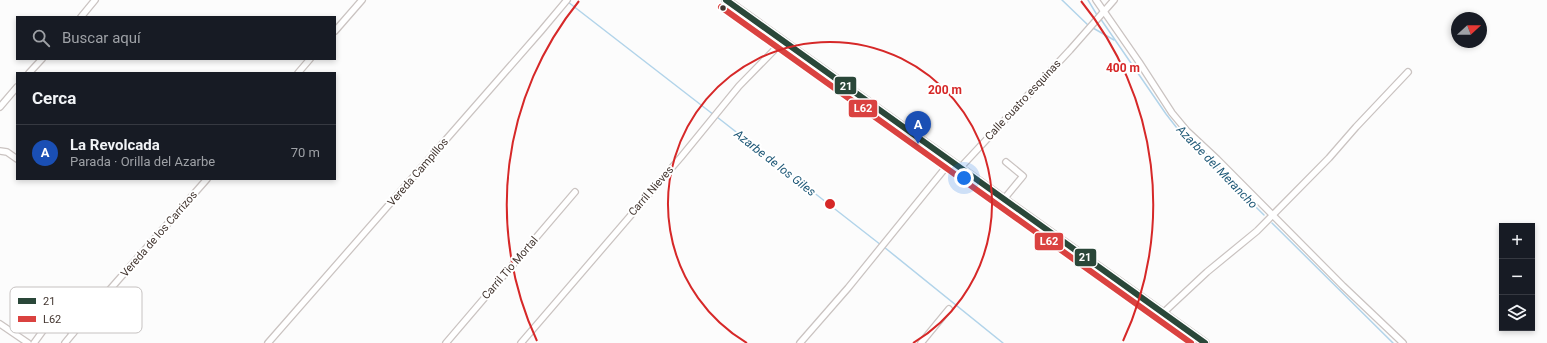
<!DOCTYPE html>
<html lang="es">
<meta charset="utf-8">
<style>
:root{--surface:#171b24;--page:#20242c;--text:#f1f3f6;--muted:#9ea1a6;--line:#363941;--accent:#837b77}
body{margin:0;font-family:Roboto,sans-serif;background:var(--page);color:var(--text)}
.controls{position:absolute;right:12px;bottom:12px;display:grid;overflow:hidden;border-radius:0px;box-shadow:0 2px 6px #0003}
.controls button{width:36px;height:36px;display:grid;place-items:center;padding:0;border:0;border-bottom:1px solid var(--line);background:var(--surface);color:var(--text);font:20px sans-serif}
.compass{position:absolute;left:1451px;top:12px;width:36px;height:36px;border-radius:50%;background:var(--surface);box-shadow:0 2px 6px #0003;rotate:69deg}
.you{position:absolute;left:964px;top:178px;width:14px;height:14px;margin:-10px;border:3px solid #fff;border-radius:50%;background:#1a73e8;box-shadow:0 0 0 6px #1a73e833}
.badge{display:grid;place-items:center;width:26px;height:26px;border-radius:50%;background:var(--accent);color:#fff;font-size:13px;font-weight:700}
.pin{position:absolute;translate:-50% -33px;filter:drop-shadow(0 1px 2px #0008)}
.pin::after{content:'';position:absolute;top:21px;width:14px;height:12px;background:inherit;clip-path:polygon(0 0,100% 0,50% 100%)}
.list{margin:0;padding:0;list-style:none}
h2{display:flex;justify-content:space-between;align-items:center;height:52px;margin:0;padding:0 16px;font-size:17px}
h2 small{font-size:13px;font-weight:400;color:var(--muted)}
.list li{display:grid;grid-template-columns:26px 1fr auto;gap:12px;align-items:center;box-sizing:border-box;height:56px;padding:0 16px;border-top:1px solid var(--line)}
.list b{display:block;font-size:15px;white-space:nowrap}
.list p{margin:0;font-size:13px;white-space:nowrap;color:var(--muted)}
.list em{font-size:13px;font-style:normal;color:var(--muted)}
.icon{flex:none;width:22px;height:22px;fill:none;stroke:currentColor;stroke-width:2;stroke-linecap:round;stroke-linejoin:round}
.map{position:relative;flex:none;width:1547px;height:343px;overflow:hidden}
.search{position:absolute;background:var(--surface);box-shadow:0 2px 6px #0003;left:16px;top:16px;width:320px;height:44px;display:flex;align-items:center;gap:10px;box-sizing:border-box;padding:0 14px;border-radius:0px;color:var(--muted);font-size:15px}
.panel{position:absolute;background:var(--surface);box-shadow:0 2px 6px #0003;left:16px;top:72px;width:320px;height:108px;border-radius:0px}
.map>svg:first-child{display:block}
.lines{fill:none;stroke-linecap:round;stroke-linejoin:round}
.stream{stroke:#b2d4ea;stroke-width:1.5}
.street-casing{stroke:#cac3c1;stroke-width:8}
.secondary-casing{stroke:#cac3c1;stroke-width:10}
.street{stroke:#fff;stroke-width:5.5}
.secondary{stroke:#fff;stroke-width:8}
.bus-1-casing{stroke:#fff;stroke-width:9}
.bus-2-casing{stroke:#fff;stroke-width:9}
.bus-1{stroke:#2a4739;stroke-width:6}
.bus-2{stroke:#da4240;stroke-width:6}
.ring{fill:none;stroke:#d62828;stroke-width:2}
.bus-dot{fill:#42352f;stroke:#fff;stroke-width:1.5}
.labels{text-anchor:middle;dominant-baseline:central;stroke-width:4;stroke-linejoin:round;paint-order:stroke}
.street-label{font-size:11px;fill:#42352f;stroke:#fff}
.water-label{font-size:12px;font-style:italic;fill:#1d5776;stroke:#fff}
.key{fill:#fff;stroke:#c6c2c1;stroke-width:1}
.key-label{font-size:11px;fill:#42352f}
.centre{fill:#d62828;stroke:#fff;stroke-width:2}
.ring-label{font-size:12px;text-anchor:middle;font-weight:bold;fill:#d62828;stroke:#fff;stroke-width:4;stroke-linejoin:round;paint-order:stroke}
.line-badge{stroke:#fff;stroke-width:1.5}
.badge-label{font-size:11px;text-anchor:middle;font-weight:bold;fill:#fff}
</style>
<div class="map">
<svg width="1547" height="343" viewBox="0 0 1547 343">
<rect width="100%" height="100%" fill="#fcfcfc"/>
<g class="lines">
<g class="stream">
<polyline points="1062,0 1089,26"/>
<polyline points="1088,0 1097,15"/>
<polyline points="568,2 714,115"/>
<polyline points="1100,18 1166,114 1180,132 1264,215"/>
<polyline points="1093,28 1114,40"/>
<polyline points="717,117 881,245"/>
<polyline points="1272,223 1393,343"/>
<polyline points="884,247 1003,343"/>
</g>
<defs>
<g id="street">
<polyline points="1096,0 1139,62 1172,113 1187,131 1217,159 1343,286 1403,343"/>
<polyline points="81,17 95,0"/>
<polyline points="335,31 362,0"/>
<polyline points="29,73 42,59"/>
<polyline points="298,73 310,59"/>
<polyline points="0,107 17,87"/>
<polyline points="0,151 7,152 17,159"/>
<polyline points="960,168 1070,50 1114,0"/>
<polyline points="1004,199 1023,176 1006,162"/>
<polyline points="1163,313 1207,272 1257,231 1329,158 1356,127 1408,72"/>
<polyline points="0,324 28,343"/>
<polyline points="34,343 53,317 73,333"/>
<polyline points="65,343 98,303 207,179"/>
<polyline points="268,343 541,31 567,0"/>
<polyline points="446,343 575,192"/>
<polyline points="521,343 681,157 739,86 783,41"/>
<polyline points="800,343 848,288 951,161"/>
<polyline points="921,343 949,309"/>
</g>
<polyline id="secondary" points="726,0 1205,343"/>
</defs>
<use href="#street" class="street-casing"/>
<use href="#secondary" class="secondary-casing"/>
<use href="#street" class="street"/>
<use href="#secondary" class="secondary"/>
<defs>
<polyline id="bus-1" points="726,0 1205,343"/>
<polyline id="bus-2" points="721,7 1191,343"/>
</defs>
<use href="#bus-1" class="bus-1-casing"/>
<use href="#bus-2" class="bus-2-casing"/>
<use href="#bus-1" class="bus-1"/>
<use href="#bus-2" class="bus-2"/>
</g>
<g class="ring">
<path d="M747 343A162 162 0 1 1 913 343"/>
<path d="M537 341A323 323 0 0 1 579 1M1081 1A323 323 0 0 1 1123 341"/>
</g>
<circle class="bus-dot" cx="723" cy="8" r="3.5"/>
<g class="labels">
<g class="street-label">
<text transform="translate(1023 100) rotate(-47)">Calle cuatro esquinas</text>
<text transform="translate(418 172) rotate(-49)">Vereda Campillos</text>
<text transform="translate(651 191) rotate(-49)">Carril Nieves</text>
<text transform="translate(159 234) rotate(-49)">Vereda de los Carrizos</text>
<text transform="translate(510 268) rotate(-49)">Carril Tio Mortal</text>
</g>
<g class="water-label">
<text transform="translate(775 163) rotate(38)">Azarbe de los Giles</text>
<text transform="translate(1217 167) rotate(46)">Azarbe del Merancho</text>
</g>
</g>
<rect x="10" y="287" width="132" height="46" rx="6" class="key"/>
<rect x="18" y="298" width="18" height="6" fill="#2a4739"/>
<rect x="18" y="316" width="18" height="6" fill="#da4240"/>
<g class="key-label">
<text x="43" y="305">21</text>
<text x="43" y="323">L62</text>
</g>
<circle cx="830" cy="204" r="6" class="centre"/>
<g class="ring-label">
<text x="1123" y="72">400 m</text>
<text x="945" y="94">200 m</text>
</g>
<g class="line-badge">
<rect x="834" y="76" width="23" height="19" rx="4" fill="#2a4739"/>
<rect x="848" y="99" width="30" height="19" rx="4" fill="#da4240"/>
<rect x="1034" y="232" width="30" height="19" rx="4" fill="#da4240"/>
<rect x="1074" y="248" width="23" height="19" rx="4" fill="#2a4739"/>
</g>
<g class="badge-label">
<text x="846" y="90">21</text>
<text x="863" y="112">L62</text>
<text x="1049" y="245">L62</text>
<text x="1085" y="261">21</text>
</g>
</svg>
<div class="controls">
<button>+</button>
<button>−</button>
<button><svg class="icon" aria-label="layers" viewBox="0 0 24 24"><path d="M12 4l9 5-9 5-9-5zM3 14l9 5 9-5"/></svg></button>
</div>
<svg class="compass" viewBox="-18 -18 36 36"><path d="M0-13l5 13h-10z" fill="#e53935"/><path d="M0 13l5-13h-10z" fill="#9ea1a6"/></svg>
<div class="you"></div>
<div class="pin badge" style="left:918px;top:144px;background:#1a4fb4">A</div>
<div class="search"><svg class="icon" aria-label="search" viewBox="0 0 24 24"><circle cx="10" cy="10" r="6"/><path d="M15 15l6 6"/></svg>Buscar aquí</div>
<section class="panel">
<h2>Cerca<small></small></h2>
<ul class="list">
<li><span class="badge" style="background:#1a4fb4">A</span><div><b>La Revolcada</b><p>Parada · Orilla del Azarbe</p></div><em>70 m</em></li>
</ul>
</section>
</div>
